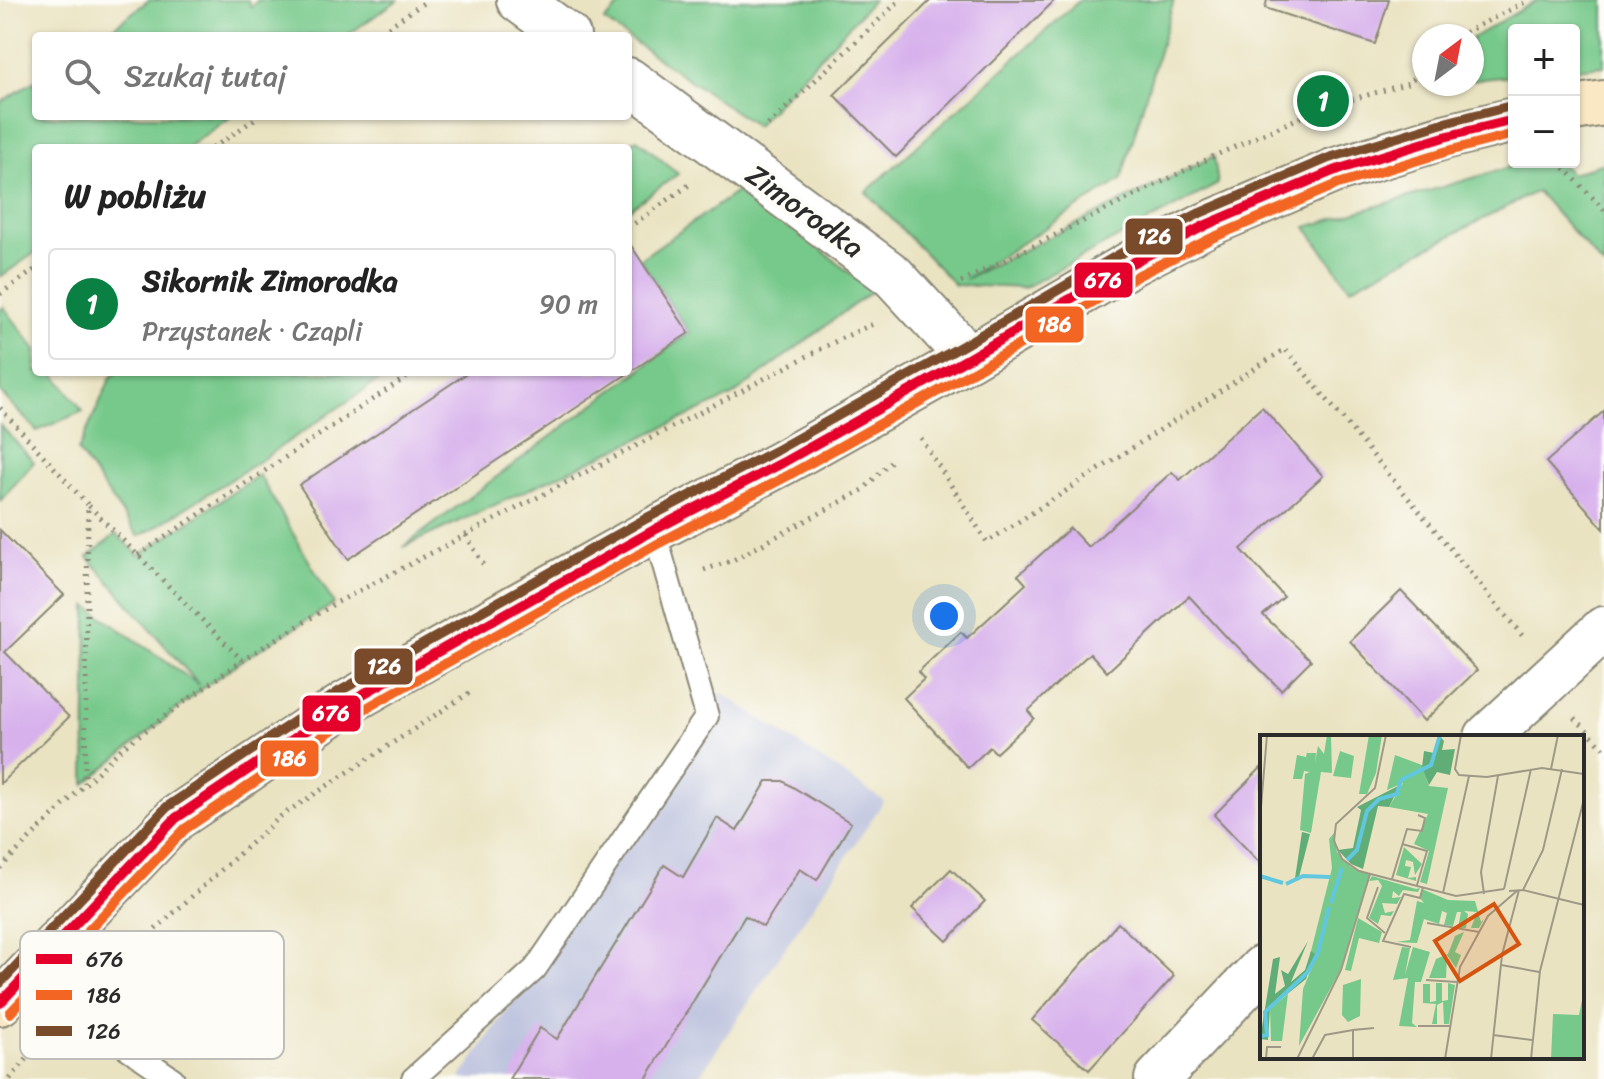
<!DOCTYPE html>
<html lang="pl">
<meta charset="utf-8">
<style>
:root{--surface:#fff;--page:#f2f2f2;--text:#222;--muted:#767676;--line:#e0e0e0;--accent:#0b8043}
body{margin:0;font-family:Sriracha,sans-serif;background:var(--page);color:var(--text)}
.controls{position:absolute;right:24px;top:24px;display:grid;overflow:hidden;border-radius:8px;box-shadow:0 2px 6px #0004}
.controls button{width:72px;height:72px;display:grid;place-items:center;padding:0;border:0;border-bottom:2px solid var(--line);background:var(--surface);color:var(--text);font:40px sans-serif}
.compass{position:absolute;left:1412px;top:24px;width:72px;height:72px;border-radius:50%;background:var(--surface);box-shadow:0 2px 6px #0004;rotate:32deg}
.you{position:absolute;left:944px;top:616px;width:28px;height:28px;margin:-20px;border:6px solid #fff;border-radius:50%;background:#1a73e8;box-shadow:0 0 0 12px #1a73e833}
.badge{display:grid;place-items:center;width:52px;height:52px;border-radius:50%;background:var(--accent);color:#fff;font-size:26px;font-weight:700}
.pin{position:absolute;translate:-50% -50%;border:4px solid #fff;box-shadow:0 2px 8px #0006}
.list{margin:0;padding:0;list-style:none}
h2{display:flex;justify-content:space-between;align-items:center;height:104px;margin:0;padding:0 32px;font-size:34px}
h2 small{font-size:26px;font-weight:400;color:var(--muted)}
.list li{display:grid;grid-template-columns:52px 1fr auto;gap:24px;align-items:center;box-sizing:border-box;height:112px;margin:0 16px 16px;padding:0 16px;border:2px solid var(--line);border-radius:8px}
.list b{display:block;font-size:30px;white-space:nowrap}
.list p{margin:0;font-size:26px;white-space:nowrap;color:var(--muted)}
.list em{font-size:26px;font-style:normal;color:var(--muted)}
.icon{flex:none;width:44px;height:44px;fill:none;stroke:currentColor;stroke-width:2;stroke-linecap:round;stroke-linejoin:round}
.map{position:relative;flex:none;width:1604px;height:1079px;overflow:hidden}
.search{position:absolute;background:var(--surface);box-shadow:0 2px 6px #0004;left:32px;top:32px;width:600px;height:88px;display:flex;align-items:center;gap:20px;box-sizing:border-box;padding:0 28px;border-radius:8px;color:var(--muted);font-size:30px}
.panel{position:absolute;background:var(--surface);box-shadow:0 2px 6px #0004;left:32px;top:144px;width:600px;height:232px;border-radius:8px}
.map>svg:first-child{display:block}
.industrial{fill:#bdc3de}
.green{fill:#77c98b;stroke:#517a5b;stroke-width:2}
.building{fill:#d7b1ec}
.lines{fill:none;stroke-linecap:round;stroke-linejoin:round}
.lane-casing{stroke:#8a8776;stroke-width:26}
.street-casing{stroke:#8a8776;stroke-width:48}
.secondary-casing{stroke:#8a8776;stroke-width:48}
.path{stroke:#8a8776;stroke-width:5;stroke-dasharray:2 6;stroke-linecap:butt}
.lane{stroke:#fff;stroke-width:22}
.street{stroke:#fff;stroke-width:44}
.secondary{stroke:#fae7c3;stroke-width:44}
.bus-1-casing{stroke:#fdfcf7;stroke-width:16}
.bus-2-casing{stroke:#fdfcf7;stroke-width:16}
.bus-3-casing{stroke:#fdfcf7;stroke-width:16}
.bus-1{stroke:#e4002b;stroke-width:10}
.bus-2{stroke:#f26522;stroke-width:10}
.bus-3{stroke:#7a4b2a;stroke-width:10}
.labels{text-anchor:middle;dominant-baseline:central;stroke-width:8;stroke-linejoin:round;paint-order:stroke}
.street-label{font-size:30px;fill:#2b2b2b;stroke:#fdfcf7}
.inset-river{fill:none;stroke:#61c7df;stroke-width:4}
.inset-road{fill:none;stroke:#9e9986;stroke-width:2}
.view{fill:#d5540f;fill-opacity:0.15;stroke:#d5540f;stroke-width:4}
.inset-edge{fill:none;stroke:#2b2b2b;stroke-width:4}
.key{fill:#fdfcf7;stroke:#bebdba;stroke-width:2}
.key-label{font-size:22px;fill:#2b2b2b}
.line-badge{stroke:#fdfcf7;stroke-width:3}
.badge-label{font-size:22px;text-anchor:middle;font-weight:bold;fill:#fff}
</style>
<div class="map">
<svg width="1604" height="1079" viewBox="0 0 1604 1079">
<rect width="100%" height="100%" fill="#fdfcf7"/>
<filter id="ink" filterUnits="userSpaceOnUse"><feTurbulence type="fractalNoise" baseFrequency=".0125" numOctaves="2"/><feDisplacementMap in="SourceGraphic" scale="16" xChannelSelector="R" yChannelSelector="G"/><feConvolveMatrix kernelMatrix="1 2 1 2 8 2 1 2 1" color-interpolation-filters="sRGB"/></filter>
<filter id="wash" filterUnits="userSpaceOnUse"><feTurbulence type="fractalNoise" baseFrequency=".006" numOctaves="4" result="noise"/><feDisplacementMap in="SourceGraphic" scale="32" xChannelSelector="R" yChannelSelector="G"/><feGaussianBlur stdDeviation="1.8" result="paint"/><feColorMatrix in="noise" values="0 0 0 0 0 0 0 0 0 0 0 0 0 0 0 0 0 1.4 0 .05"/><feComposite in="paint" operator="in"/></filter>
<g filter="url(#wash)">
<rect width="100%" height="100%" fill="#eae3c2"/>
<polygon class="industrial" points="721,692 884,801 697,1079 460,1079"/>
<g class="green">
<polygon points="149,0 248,0 251,7 258,0 398,0 346,36 102,36"/>
<polygon points="626,0 873,0 756,126 604,21"/>
<polygon points="1080,0 1174,0 1121,180 965,279 1214,156 1218,184 1024,288 955,285 866,192"/>
<polygon points="1538,0 1604,0 1604,66 1574,69 1574,30 1514,30 1514,76 1472,80 1472,38"/>
<polygon points="36,80 36,116 232,116 186,148 36,148 36,252 0,277 0,103"/>
<polygon points="637,139 678,174 628,210 628,148 623,148"/>
<polygon points="1527,162 1559,162 1571,174 1604,163 1604,267 1537,191 1350,288 1306,227"/>
<polygon points="744,187 872,291 732,396 403,547 689,333 640,259"/>
<polygon points="4,307 36,350 36,372 53,372 83,411 37,431 0,392 0,310"/>
<polygon points="118,372 391,372 261,460 149,531 138,536 78,451 111,377"/>
<polygon points="0,425 34,462 0,501"/>
<polygon points="259,475 334,604 242,660 202,689 85,784 87,606 199,685 88,557 116,534 139,555"/>
</g>
<g id="blocks">
<g class="building">
<polygon points="931,0 1055,0 896,157 834,95"/>
<polygon points="1267,0 1389,0 1375,44 1265,8"/>
<polygon points="628,241 689,333 348,559 299,485 469,372 628,372"/>
<polygon points="1262,407 1323,476 1241,549 1284,597 1263,615 1311,660 1281,690 1233,642 1232,643 1189,596 1107,672 1090,653 1028,711 1034,718 996,753 990,747 968,768 904,698 924,679 918,672 961,632 967,638 1026,584 1018,575 1070,528 1088,547 1172,472 1180,480"/>
<polygon points="1604,411 1604,529 1546,462"/>
<polygon points="0,530 64,595 5,652 69,717 0,784"/>
<polygon points="1401,591 1477,670 1424,721 1350,641"/>
<polygon points="1262,767 1262,865 1214,815"/>
<polygon points="767,781 783,781 851,823 817,880 800,869 763,927 745,916 646,1079 509,1079 540,1028 557,1039 664,865 683,877 717,818 737,831"/>
<polygon points="951,869 985,901 947,941 912,908"/>
<polygon points="1118,923 1174,976 1089,1070 1032,1020"/>
</g>
</g>
</g>
<g filter="url(#ink)">
<use href="#blocks" fill-opacity="0" stroke="#8a8776" stroke-width="2"/>
<g class="lines">
<defs>
<g id="lane">
<polyline points="23,977 173,1079"/>
<polyline points="413,1079 535,969 707,716 654,530"/>
</g>
<g id="street">
<polyline points="519,0 568,36"/>
<polyline points="628,80 893,276 969,358"/>
<polyline points="1487,737 1604,629"/>
<polyline points="1157,1079 1262,968"/>
</g>
<g id="secondary">
<polyline points="1574,108 1604,103"/>
<polyline points="0,1003 176,818 347,703 510,610 654,530 782,463 969,358 1132,263 1206,225 1333,171 1444,137 1514,120"/>
</g>
</defs>
<use href="#lane" class="lane-casing"/>
<use href="#street" class="street-casing"/>
<use href="#secondary" class="secondary-casing"/>
<g class="path">
<polyline points="375,36 428,0"/>
<polyline points="1458,36 1529,0"/>
<polyline points="768,125 900,0"/>
<polyline points="213,148 259,116"/>
<polyline points="1559,162 1604,210"/>
<polyline points="628,228 689,185"/>
<polyline points="961,282 1214,156 1319,109 1409,83 1424,65"/>
<polyline points="0,294 36,269"/>
<polyline points="0,408 88,505 85,783"/>
<polyline points="921,438 987,542 1285,349 1525,639"/>
<polyline points="89,506 242,660"/>
<polyline points="466,535 486,569"/>
<polyline points="138,555 414,372"/>
<polyline points="704,570 733,560 863,490 893,459"/>
<polyline points="1575,718 1604,748"/>
<polyline points="0,868 124,746 242,660 334,604 840,339 873,324"/>
<polyline points="96,983 281,816 469,693"/>
<polyline points="10,1079 45,1037"/>
</g>
<use href="#lane" class="lane"/>
<use href="#street" class="street"/>
<use href="#secondary" class="secondary"/>
<defs>
<polyline id="bus-1" points="0,1003 176,818 347,703 654,530 782,463 969,358 1132,263 1206,225 1333,171 1444,137 1514,120"/>
<polyline id="bus-2" points="10,1013 185,829 354,715 661,542 789,475 976,370 1139,275 1212,238 1338,184 1448,151 1514,134"/>
<polyline id="bus-3" points="0,983 167,807 340,691 647,518 775,451 962,346 1125,251 1200,213 1329,158 1440,124 1511,106"/>
</defs>
<use href="#bus-1" class="bus-1-casing"/>
<use href="#bus-2" class="bus-2-casing"/>
<use href="#bus-3" class="bus-3-casing"/>
<use href="#bus-1" class="bus-1"/>
<use href="#bus-2" class="bus-2"/>
<use href="#bus-3" class="bus-3"/>
</g>
</g>
<g class="labels">
<g class="street-label">
<text transform="translate(805 211) rotate(36)">Zimorodka</text>
</g>
</g>
<g transform="translate(1260 735)">
<rect width="324" height="324" fill="#eae3c2"/>
<path d="M67,0H71L72,38L61,37L51,98L40,95L45,39L50,37L44,36L42,44H33L37,20L46,22L48,12L47,18H56L55,28L58,11L64,19ZM109,0H122L116,38L107,59H99ZM80,16L94,21L91,43L73,41ZM135,20L162,30L169,51L188,53L167,149L160,147L169,116L154,109L168,79L129,72L143,48L127,55ZM74,98L77,117L91,132L110,139L80,236L39,311L43,254L55,225L50,220L72,133L69,104ZM144,112L162,129L155,140L153,127L146,125L145,131L151,132L148,143L156,142V146L136,140ZM112,141L156,154L160,153L158,157L143,155L139,161L133,156L132,163L141,162L137,169L122,168L125,178L134,176L131,181L121,180L118,189L109,183L122,151L118,145L109,146ZM162,154L188,165L215,166L221,187L224,184L219,193H211L217,177L204,176L208,179L206,193H198L201,177H197L193,191L184,190L187,178L182,176L179,189L164,184L157,208L136,207L150,205L157,166L164,168L160,163ZM98,183L122,197L119,208L99,203L91,236L85,235ZM204,197L195,217L201,220L196,233L187,220L186,243H169L176,224L188,219L195,201ZM142,212L150,213L145,240L153,212L170,217L161,247H155L152,288L157,292L139,291L148,243L133,245ZM101,244L100,281L88,287L82,280L83,250ZM176,248H182V266L188,265V248L195,250L189,289H184L183,267L177,270V289H172L176,269L163,268V249H170V267L176,266ZM324,255V324H291L293,279L319,280ZM28,259L22,306H11L10,274Z" fill="#77c98b"/>
<path d="M179,0L184,6L182,15L195,14L190,40L177,37L169,50L162,32L164,16L174,18ZM140,50L129,72L118,71L103,134L91,129L78,115L93,113L101,75L97,72ZM42,97L50,99L38,146L35,143ZM48,206L31,247L45,235L51,216L55,219L46,244L10,273L8,305L0,304L13,224L20,222L15,259L25,251L21,235L28,239Z" fill="#61ad77"/>
<path class="inset-river" d="M87,125L97,115L107,76L119,64L137,59L141,45L171,30L180,0M0,141L23,148M26,149L43,141L70,142M71,168L82,133M0,301L7,300L5,277L47,238L58,218L69,172"/>
<path class="inset-road" d="M126,0L115,53L76,89L74,106L82,124L99,136L196,161L244,154M201,0L195,34L199,40L227,42L282,33L324,39M291,34L298,0M0,84L7,0M142,109L167,116L157,150M132,144L147,94L162,96L165,83L158,80M118,152L107,183L125,198M244,154L271,34M263,155L283,115L302,34M249,156L263,155L324,170M183,158L209,41M224,159L221,137L238,41M167,188L219,197M151,212L123,206L144,159L160,163L163,152M241,230L279,237M166,245L197,247M158,291H190M233,300L272,305M6,324L7,312H21M37,324L81,235L110,139M52,324L65,300L93,295M93,324V295L114,293M185,324L200,232L228,181L258,155M231,324L242,220L259,155M271,324L280,236L324,64"/>
<path class="view" d="M234,169L259,209L200,246L175,206Z"/>
<rect width="324" height="324" class="inset-edge"/>
</g>
<rect x="20" y="931" width="264" height="128" rx="12" class="key"/>
<rect x="36" y="954" width="36" height="10" fill="#e4002b"/>
<rect x="36" y="990" width="36" height="10" fill="#f26522"/>
<rect x="36" y="1026" width="36" height="10" fill="#7a4b2a"/>
<g class="key-label">
<text x="86" y="967">676</text>
<text x="86" y="1003">186</text>
<text x="86" y="1039">126</text>
</g>
<g class="line-badge">
<rect x="1124" y="217" width="60" height="39" rx="8" fill="#7a4b2a"/>
<rect x="1073" y="261" width="61" height="38" rx="8" fill="#e4002b"/>
<rect x="1024" y="305" width="61" height="39" rx="8" fill="#f26522"/>
<rect x="353" y="647" width="61" height="39" rx="8" fill="#7a4b2a"/>
<rect x="301" y="694" width="61" height="39" rx="8" fill="#e4002b"/>
<rect x="259" y="739" width="61" height="39" rx="8" fill="#f26522"/>
</g>
<g class="badge-label">
<text x="1154" y="244">126</text>
<text x="1103" y="288">676</text>
<text x="1054" y="332">186</text>
<text x="384" y="674">126</text>
<text x="331" y="721">676</text>
<text x="289" y="766">186</text>
</g>
</svg>
<div class="controls">
<button>+</button>
<button>−</button>
</div>
<svg class="compass" viewBox="-18 -18 36 36"><path d="M0-13l5 13h-10z" fill="#e53935"/><path d="M0 13l5-13h-10z" fill="#767676"/></svg>
<div class="you"></div>
<div class="pin badge" style="left:1323px;top:101px">1</div>
<div class="search"><svg class="icon" aria-label="search" viewBox="0 0 24 24"><circle cx="10" cy="10" r="6"/><path d="M15 15l6 6"/></svg>Szukaj tutaj</div>
<section class="panel">
<h2>W pobliżu<small></small></h2>
<ul class="list">
<li><span class="badge">1</span><div><b>Sikornik Zimorodka</b><p>Przystanek · Czapli</p></div><em>90 m</em></li>
</ul>
</section>
</div>
